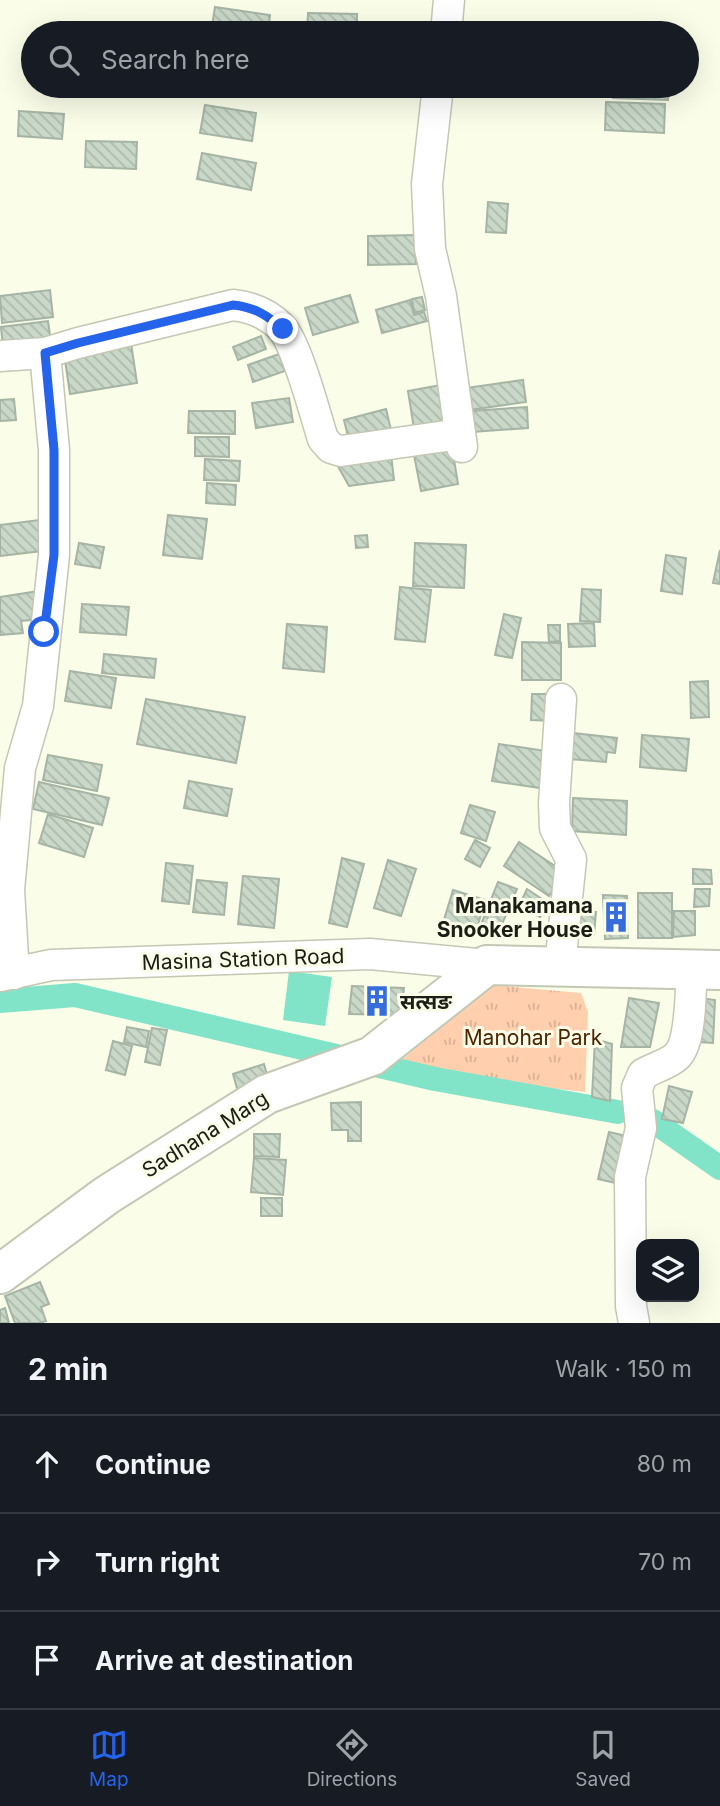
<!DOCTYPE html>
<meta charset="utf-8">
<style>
:root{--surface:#171b24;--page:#20242c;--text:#f1f3f6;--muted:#9ea1a6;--line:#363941;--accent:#2563eb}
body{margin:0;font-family:Inter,"Noto Sans Devanagari",sans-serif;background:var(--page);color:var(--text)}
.controls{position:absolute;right:21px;bottom:21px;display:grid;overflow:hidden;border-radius:14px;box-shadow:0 7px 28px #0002}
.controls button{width:63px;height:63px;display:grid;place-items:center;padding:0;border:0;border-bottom:2px solid var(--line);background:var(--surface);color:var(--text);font:35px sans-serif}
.stop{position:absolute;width:21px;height:21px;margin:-16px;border:5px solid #2563eb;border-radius:50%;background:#fff}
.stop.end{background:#2563eb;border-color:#fff;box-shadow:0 2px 7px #0008}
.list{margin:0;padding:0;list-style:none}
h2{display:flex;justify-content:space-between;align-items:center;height:91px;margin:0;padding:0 28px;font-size:30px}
h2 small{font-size:23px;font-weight:400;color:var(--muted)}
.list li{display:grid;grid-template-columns:46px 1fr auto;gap:21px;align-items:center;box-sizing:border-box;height:98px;padding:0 28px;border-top:2px solid var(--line)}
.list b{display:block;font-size:26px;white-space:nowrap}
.list em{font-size:23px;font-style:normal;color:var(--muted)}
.icon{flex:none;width:38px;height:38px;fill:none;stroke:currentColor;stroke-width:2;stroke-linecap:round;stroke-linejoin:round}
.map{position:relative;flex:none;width:720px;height:1323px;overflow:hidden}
.search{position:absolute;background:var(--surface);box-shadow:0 7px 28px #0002;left:21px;right:21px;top:21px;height:77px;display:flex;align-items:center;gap:18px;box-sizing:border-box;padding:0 24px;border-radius:38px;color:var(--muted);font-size:26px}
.sheet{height:385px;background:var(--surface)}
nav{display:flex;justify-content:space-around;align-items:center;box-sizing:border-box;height:98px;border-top:2px solid var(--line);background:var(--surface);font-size:19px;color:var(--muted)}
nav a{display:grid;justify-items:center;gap:4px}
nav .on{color:var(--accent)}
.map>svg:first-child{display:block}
.park{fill:url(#park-tufts)}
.water{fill:#81e3c8}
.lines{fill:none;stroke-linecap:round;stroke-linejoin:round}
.canal{stroke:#81e3c8;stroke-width:24}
.building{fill:url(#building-back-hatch);stroke:#a5b4a4;stroke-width:2}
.minor-casing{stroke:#c4c7b3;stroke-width:33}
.major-casing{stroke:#c4c7b3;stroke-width:42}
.minor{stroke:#fff;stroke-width:30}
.major{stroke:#fff;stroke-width:38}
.route{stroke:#2563eb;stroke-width:9}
.labels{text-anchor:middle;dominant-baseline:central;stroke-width:6;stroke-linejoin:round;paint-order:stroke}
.poi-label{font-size:21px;font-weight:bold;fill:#1c1e16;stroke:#fafde8;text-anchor:end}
.street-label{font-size:21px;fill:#1c1e16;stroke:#fafde8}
.park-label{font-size:21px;fill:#4e2400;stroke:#fafde8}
</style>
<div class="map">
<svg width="720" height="1323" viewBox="0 0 720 1323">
<defs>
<pattern id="park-tufts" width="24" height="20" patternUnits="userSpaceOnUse" patternTransform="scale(1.75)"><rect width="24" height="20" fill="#ffcfae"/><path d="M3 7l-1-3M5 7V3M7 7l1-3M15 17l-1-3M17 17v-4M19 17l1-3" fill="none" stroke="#dab195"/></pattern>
<pattern id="building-back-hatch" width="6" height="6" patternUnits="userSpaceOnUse" patternTransform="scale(1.75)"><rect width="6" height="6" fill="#c9d8c8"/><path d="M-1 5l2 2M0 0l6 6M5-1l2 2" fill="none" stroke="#acb9ab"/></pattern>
</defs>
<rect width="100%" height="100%" fill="#fafde8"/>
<polygon class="park" points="492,985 581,993 588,1012 585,1092 531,1086 400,1061"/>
<polygon class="water" points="289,971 332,977 325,1026 283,1020"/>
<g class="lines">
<g class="canal">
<polyline points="0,1001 75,995 435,1079 618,1112"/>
<polyline points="653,1121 720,1168"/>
</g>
</g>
<g class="building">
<polygon points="215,7 270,15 268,33 211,33"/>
<polygon points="308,13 357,14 357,33 307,33"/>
<polygon points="99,25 132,30 132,33 98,33"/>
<polygon points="614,86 669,86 668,100 613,98"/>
<polygon points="606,102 665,104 664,133 605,130"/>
<polygon points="205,105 256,113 252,141 200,133"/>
<polygon points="19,111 64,114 62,139 18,136"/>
<polygon points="86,141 137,142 136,169 85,167"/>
<polygon points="202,153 256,163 251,190 197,179"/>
<polygon points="488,202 508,204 506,233 486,232"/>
<polygon points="415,235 416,264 368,265 368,236"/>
<polygon points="50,290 53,317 2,323 0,296"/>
<polygon points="350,295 358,322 313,335 305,308"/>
<polygon points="422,297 425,310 414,313 412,299"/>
<polygon points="410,300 414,315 424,312 427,321 382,333 376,310"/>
<polygon points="48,321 51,342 3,348 1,327"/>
<polygon points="261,336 266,349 238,360 233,347"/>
<polygon points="131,343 137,383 70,394 64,353"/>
<polygon points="279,354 285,371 253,382 248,365"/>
<polygon points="523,380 526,402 469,410 466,388"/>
<polygon points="441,385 448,430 415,435 408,391"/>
<polygon points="289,398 293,422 256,428 252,403"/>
<polygon points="14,399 16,420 0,421 0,400"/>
<polygon points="527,407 528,428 472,432 471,411"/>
<polygon points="386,409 392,434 350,445 344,420"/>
<polygon points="189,411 235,411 235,434 188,433"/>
<polygon points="195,437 229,437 229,457 195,456"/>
<polygon points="452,447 458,484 421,491 414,455"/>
<polygon points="391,454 394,480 349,486 335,461"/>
<polygon points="205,459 240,461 239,481 204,480"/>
<polygon points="207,483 236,485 235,505 206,503"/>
<polygon points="168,515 207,519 202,559 163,555"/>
<polygon points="39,520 42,551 0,556 0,525"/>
<polygon points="367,535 368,547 356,548 355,536"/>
<polygon points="79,543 104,547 100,568 75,564"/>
<polygon points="415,543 466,545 464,588 413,586"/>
<polygon points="720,550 720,584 713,583"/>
<polygon points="666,555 686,558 682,594 661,591"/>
<polygon points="400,587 431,590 425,642 395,639"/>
<polygon points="582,589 601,590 600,622 580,621"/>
<polygon points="39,591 41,619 21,621 23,633 0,635 0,597"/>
<polygon points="82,604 129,607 126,635 80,632"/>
<polygon points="504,614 521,618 512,658 495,655"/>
<polygon points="594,623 595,646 569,647 568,624"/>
<polygon points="287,624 327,627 324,672 283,668"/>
<polygon points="548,625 560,625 560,641 549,642"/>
<polygon points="522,642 561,643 561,680 522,680"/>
<polygon points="104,654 156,659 154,678 102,673"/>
<polygon points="70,671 116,678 111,708 65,701"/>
<polygon points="708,681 709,717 691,718 690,682"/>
<polygon points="532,694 553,694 552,721 531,720"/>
<polygon points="146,699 245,717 236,763 137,744"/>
<polygon points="573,733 617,738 615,753 607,752 606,762 570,759"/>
<polygon points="642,735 689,739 686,771 640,767"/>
<polygon points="499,744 546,751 540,788 492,781"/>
<polygon points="48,755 102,765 97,791 43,780"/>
<polygon points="189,781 232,789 227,816 184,808"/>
<polygon points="39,782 109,798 102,825 33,809"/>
<polygon points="573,798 627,801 626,835 572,831"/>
<polygon points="470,805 495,812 486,841 461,833"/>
<polygon points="48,814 93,828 84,857 39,843"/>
<polygon points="475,840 490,848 480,867 465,859"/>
<polygon points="519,842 564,872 549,896 504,866"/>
<polygon points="342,858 364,864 347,927 329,923"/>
<polygon points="388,860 416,869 401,916 374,908"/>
<polygon points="166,863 193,866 189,904 162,901"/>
<polygon points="693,869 711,870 712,884 693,884"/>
<polygon points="243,876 279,879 274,928 238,924"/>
<polygon points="197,880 227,883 224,915 193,912"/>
<polygon points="498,882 517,889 500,929 482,922"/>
<polygon points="527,889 548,903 540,917 520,904"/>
<polygon points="695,889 710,889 709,906 694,907"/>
<polygon points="453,890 485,900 476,932 443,923"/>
<rect x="638" y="893" width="34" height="45"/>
<polygon points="603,895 627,896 628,938 605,939"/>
<polygon points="579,911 596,912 594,935 576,934"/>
<polygon points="674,911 695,911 695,935 673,937"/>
<polygon points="352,986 404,988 401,1015 349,1014"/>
<polygon points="629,998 659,1003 650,1047 621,1047"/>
<polygon points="700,998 715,1000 713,1043 698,1042"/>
<polygon points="127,1027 149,1031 146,1047 124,1042"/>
<polygon points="152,1028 167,1030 160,1065 145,1062"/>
<polygon points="595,1039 612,1044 610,1101 592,1097"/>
<polygon points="113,1041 132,1046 125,1075 106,1070"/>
<polygon points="264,1064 269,1082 238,1092 233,1074"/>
<polygon points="669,1086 692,1092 683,1123 662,1119"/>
<polygon points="361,1102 361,1141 348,1141 348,1130 332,1130 331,1103"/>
<polygon points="609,1132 635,1138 624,1185 598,1179"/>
<polygon points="254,1134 280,1134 279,1157 254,1156"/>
<polygon points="254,1158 286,1160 283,1195 251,1192"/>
<rect x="261" y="1198" width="21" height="18"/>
<polygon points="40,1282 49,1304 41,1307 46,1321 40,1323 15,1323 5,1296"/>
<polygon points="5,1308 9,1323 0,1323 0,1310"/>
</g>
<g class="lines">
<defs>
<g id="minor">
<polyline points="446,33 449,0"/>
<polyline points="438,86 427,184 430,249 441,296 462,447"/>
<path d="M0,356L45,353L78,343L233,305C252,307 267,313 281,327C297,344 315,414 323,439L331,448L341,451L460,434"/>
<polyline points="560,966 571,859 555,828 554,803 561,699"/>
<polyline points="14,974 9,890 20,768 38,706 54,555 54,450 45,353"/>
<polyline points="0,976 51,965 370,954 487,965"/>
<path d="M634,1323L631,1306L630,1177L641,1128L637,1088L643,1074C653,1068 669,1064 677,1056C692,1041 690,991 692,969"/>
</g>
<polyline id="major" points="0,1274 107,1195 267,1094 372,1056 487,965 720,970"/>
</defs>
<use href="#minor" class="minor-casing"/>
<use href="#major" class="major-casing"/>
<use href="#minor" class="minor"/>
<use href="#major" class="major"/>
</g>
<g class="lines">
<path class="route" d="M44,632L54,555V450L45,353L78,343L233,305C254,307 267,315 283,329"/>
</g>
<defs>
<symbol id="building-bare" viewBox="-9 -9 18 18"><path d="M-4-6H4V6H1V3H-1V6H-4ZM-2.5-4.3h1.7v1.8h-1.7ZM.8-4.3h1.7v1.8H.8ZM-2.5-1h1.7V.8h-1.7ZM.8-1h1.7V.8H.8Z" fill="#376cdc" stroke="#fafde8" stroke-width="2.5" paint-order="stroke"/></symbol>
</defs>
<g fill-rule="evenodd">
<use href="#building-bare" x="594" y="895" width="44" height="44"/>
<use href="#building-bare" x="355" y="979" width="44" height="44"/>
</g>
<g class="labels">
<g class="poi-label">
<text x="593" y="905">Manakamana<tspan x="593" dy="24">Snooker House</tspan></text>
<text x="400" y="1001" text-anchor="start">सत्सङ</text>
</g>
<g class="street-label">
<text transform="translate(243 959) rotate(-2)">Masina Station Road</text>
<text transform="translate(205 1134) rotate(-32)">Sadhana Marg</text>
</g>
<g class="park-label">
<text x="533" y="1037">Manohar Park</text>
</g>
</g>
</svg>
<div class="controls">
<button><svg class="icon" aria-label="layers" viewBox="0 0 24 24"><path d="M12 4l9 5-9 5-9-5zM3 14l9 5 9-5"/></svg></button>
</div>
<div class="stop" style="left:44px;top:632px"></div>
<div class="stop end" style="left:283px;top:329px"></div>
<div class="search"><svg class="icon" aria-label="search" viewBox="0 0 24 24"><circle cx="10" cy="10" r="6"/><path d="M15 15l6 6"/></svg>Search here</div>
</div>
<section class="sheet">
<h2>2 min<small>Walk · 150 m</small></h2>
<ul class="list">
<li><svg class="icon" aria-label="ahead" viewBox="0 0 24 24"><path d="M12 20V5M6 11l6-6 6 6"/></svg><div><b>Continue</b></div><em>80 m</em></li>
<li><svg class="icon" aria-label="right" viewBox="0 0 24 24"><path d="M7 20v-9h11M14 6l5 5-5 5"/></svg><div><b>Turn right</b></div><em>70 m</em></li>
<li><svg class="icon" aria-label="arrive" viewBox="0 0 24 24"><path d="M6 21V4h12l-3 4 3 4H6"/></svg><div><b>Arrive at destination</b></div></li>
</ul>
</section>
<nav>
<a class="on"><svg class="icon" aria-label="map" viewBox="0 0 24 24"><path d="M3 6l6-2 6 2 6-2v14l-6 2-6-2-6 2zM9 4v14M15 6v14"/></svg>Map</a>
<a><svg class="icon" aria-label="directions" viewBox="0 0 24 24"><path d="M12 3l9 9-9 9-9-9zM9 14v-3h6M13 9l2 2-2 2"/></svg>Directions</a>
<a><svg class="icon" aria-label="saved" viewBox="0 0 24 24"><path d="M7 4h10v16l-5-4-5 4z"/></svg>Saved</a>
</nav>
